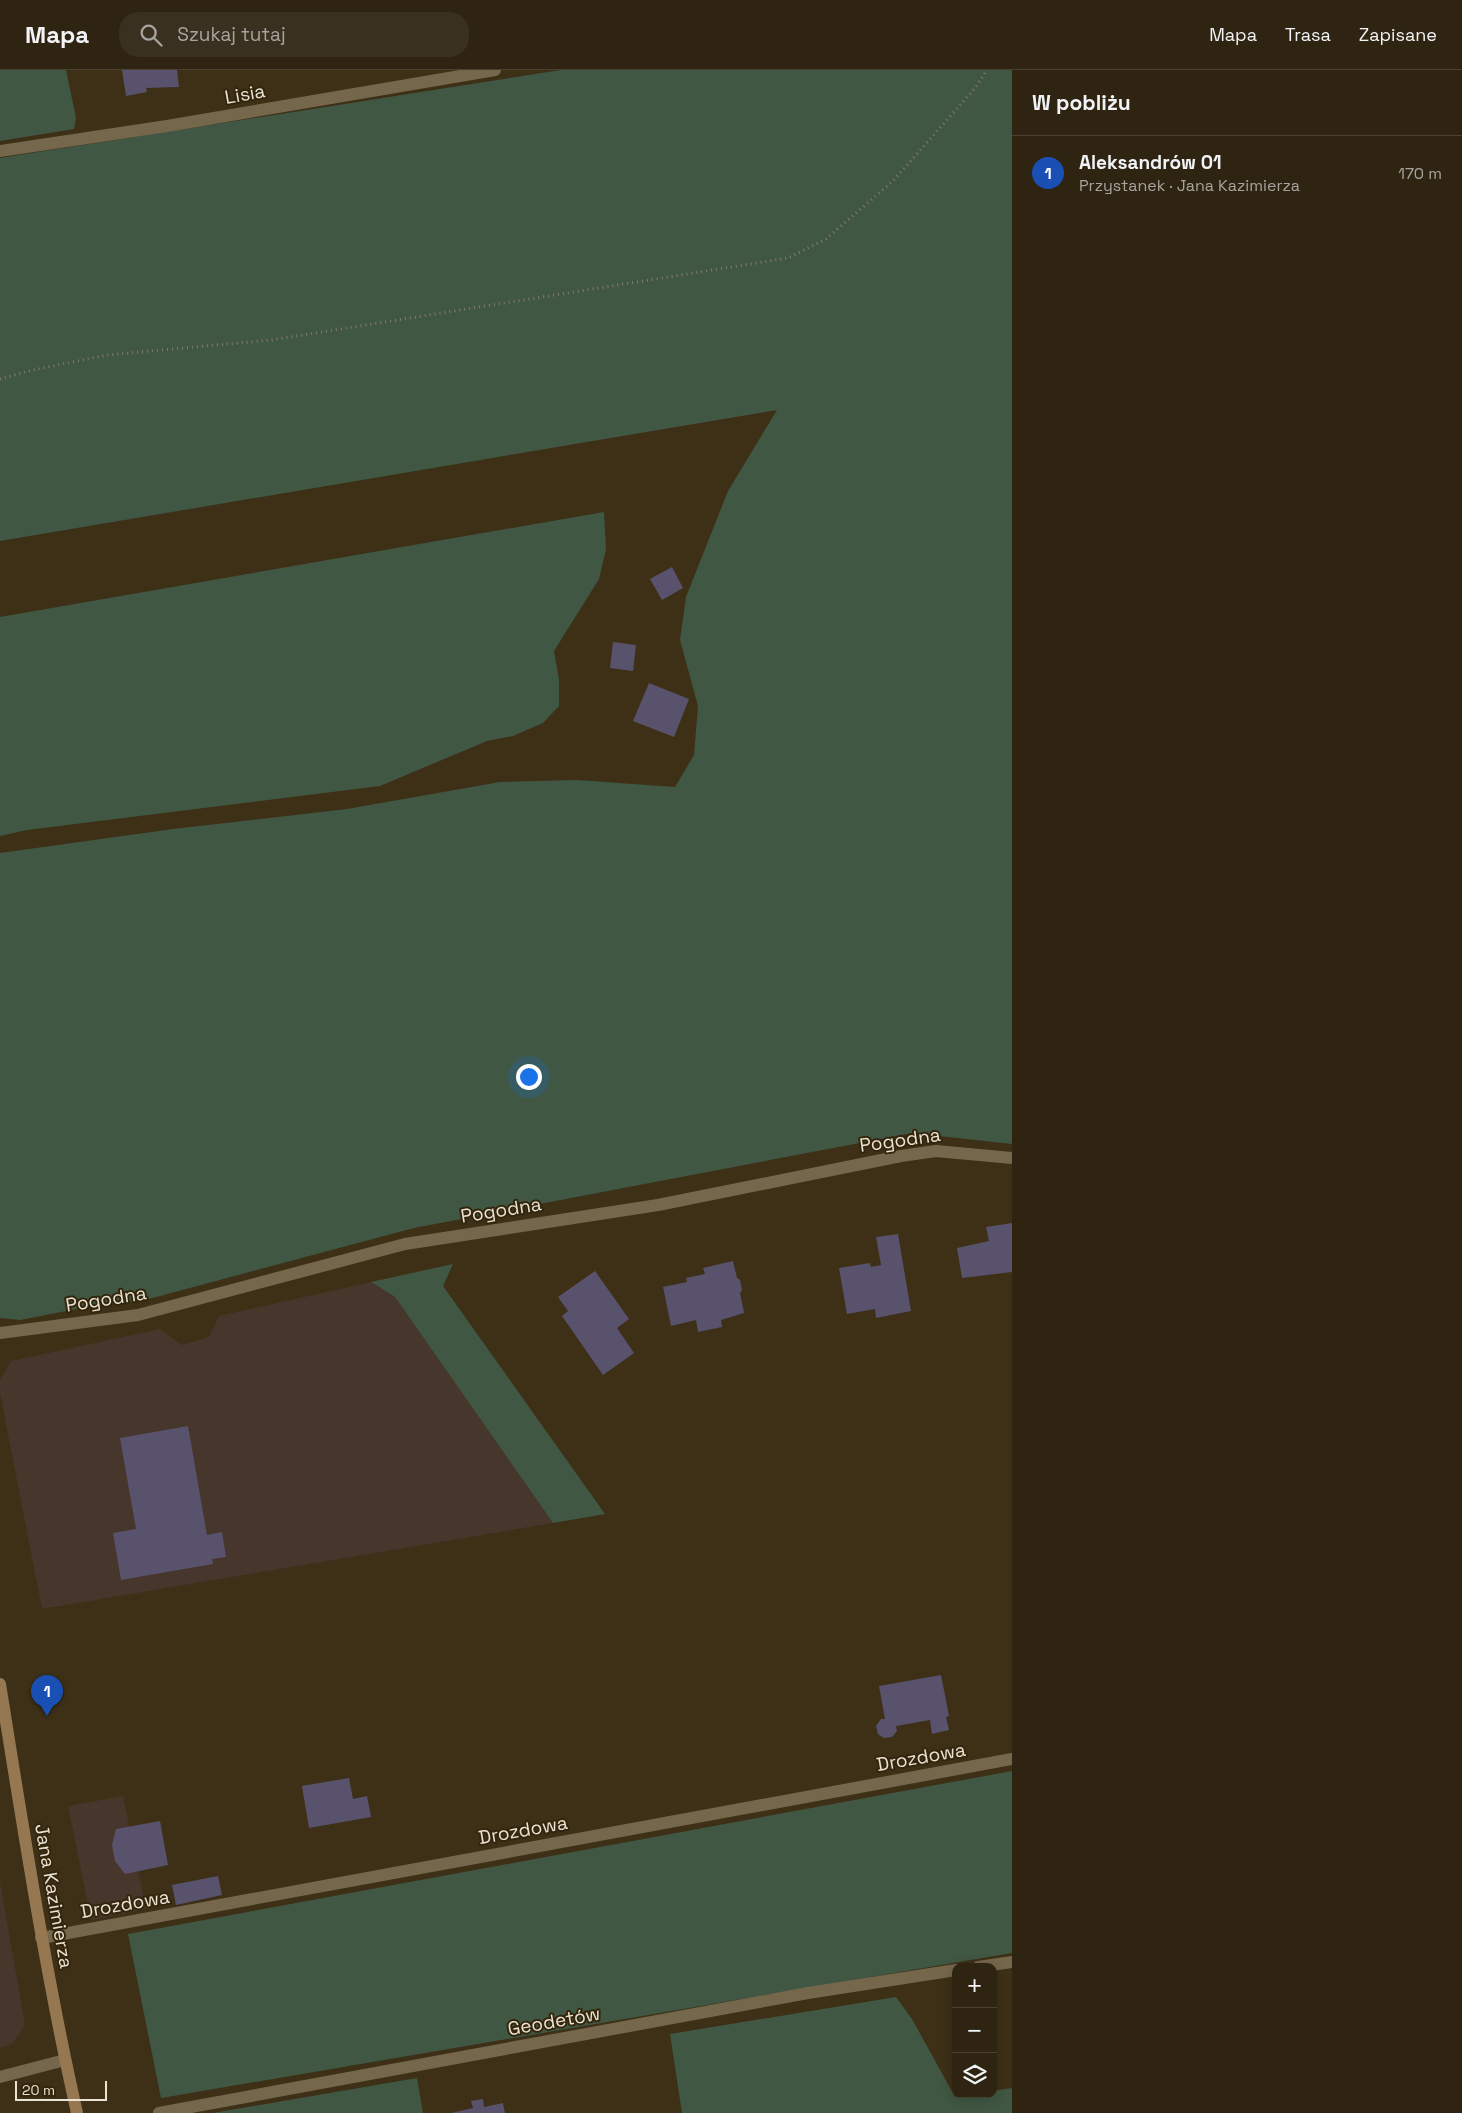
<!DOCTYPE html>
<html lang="pl">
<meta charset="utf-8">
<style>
:root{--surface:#2e2411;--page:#3a301f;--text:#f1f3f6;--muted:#a7a49f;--line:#494131;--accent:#bca0f2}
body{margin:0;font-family:"Space Grotesk",sans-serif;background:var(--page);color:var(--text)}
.controls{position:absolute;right:15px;bottom:15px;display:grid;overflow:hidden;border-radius:10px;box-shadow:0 2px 12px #0003}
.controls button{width:45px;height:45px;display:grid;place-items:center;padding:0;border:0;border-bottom:1px solid var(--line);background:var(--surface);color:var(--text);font:25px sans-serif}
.scale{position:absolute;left:15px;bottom:12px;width:92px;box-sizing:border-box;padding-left:5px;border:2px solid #eae2d3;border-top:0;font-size:14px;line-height:18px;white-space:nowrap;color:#eae2d3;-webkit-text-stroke:4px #33260c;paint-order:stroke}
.you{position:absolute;left:528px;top:1006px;width:18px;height:18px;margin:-12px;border:4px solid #fff;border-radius:50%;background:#1a73e8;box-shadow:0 0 0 8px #1a73e833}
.badge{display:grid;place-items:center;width:32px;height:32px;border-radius:50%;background:var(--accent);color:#fff;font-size:16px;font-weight:700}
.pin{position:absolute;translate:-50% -41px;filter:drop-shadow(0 1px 2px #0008)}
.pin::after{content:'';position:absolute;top:26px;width:18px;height:15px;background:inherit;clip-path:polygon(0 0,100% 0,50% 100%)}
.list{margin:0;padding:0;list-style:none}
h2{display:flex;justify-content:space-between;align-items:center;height:65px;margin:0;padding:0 20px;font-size:21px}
h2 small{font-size:16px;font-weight:400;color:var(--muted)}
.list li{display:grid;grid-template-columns:32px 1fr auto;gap:15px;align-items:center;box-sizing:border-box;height:75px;padding:0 20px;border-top:1px solid var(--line)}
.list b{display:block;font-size:19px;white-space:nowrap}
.list p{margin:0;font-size:16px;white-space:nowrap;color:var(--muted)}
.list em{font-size:16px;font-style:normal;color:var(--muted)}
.icon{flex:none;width:28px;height:28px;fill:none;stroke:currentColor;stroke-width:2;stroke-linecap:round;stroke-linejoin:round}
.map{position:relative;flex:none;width:1012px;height:2043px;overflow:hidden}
header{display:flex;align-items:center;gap:30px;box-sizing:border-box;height:70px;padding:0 25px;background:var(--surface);border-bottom:1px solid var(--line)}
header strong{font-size:24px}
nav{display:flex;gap:28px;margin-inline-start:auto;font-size:18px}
.search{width:350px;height:45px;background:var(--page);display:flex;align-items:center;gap:12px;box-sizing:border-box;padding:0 18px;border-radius:20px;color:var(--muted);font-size:19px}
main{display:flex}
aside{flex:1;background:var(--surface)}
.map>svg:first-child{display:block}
.commercial{fill:#46362b}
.green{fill:#405743}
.building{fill:#58526d}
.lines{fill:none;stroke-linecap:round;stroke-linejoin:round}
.path{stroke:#857a65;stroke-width:3;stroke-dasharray:1 4;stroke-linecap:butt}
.minor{stroke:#75674c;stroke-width:12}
.tertiary{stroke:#75674c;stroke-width:12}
.secondary{stroke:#957851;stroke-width:12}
.labels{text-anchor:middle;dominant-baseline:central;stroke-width:4;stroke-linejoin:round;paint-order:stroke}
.street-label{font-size:19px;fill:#eae2d3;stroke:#33260c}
</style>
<header>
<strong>Mapa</strong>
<div class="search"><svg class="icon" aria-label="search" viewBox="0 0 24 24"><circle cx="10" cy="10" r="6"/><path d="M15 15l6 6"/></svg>Szukaj tutaj</div>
<nav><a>Mapa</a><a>Trasa</a><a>Zapisane</a></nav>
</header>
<main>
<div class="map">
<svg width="1012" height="2043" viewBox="0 0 1012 2043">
<rect width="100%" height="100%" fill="#3d3017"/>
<g class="commercial">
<polygon points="371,1212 395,1227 553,1453 42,1539 0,1323 0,1310 11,1291 160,1259 182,1275 209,1267 219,1246"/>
<polygon points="123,1726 146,1839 91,1850 68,1736"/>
<polygon points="0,1812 25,1955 13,1973 0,1978"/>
</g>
<g class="green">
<polygon points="0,0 66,0 76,48 74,59 0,71"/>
<polygon points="561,0 1012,0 1012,1074 912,1063 414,1158 145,1230 87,1237 20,1250 0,1248 0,783 173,759 347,739 500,712 577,710 675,717 694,685 698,636 680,570 686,527 728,421 777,340 0,471 0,88"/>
<polygon points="604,442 606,479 599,509 554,581 559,610 559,636 543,653 513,666 487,671 380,716 27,760 0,766 0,547"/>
<polygon points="453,1194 443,1216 605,1444 553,1453 395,1227 371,1212"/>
<polygon points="1012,1701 1012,1883 161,2028 128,1864"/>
<polygon points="896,1927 912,1949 955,2027 975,2024 993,2024 993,2021 1012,2018 1012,2043 682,2043 670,1964"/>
<polygon points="417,2008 423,2043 213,2043"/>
</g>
<g class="building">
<polygon points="122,0 177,0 179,17 146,18 147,22 126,26"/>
<polygon points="672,497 683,518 662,530 650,509"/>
<polygon points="613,572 636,575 633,601 610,598"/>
<polygon points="649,613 689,629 674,667 633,651"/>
<polygon points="1012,1153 1012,1202 962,1208 957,1178 989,1171 986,1157"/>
<polygon points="898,1164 911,1241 876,1248 875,1239 847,1244 839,1198 870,1193 871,1197 881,1195 876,1167"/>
<polygon points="733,1191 737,1208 740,1210 742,1220 740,1223 744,1243 721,1250 722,1257 698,1262 696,1250 671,1256 663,1217 687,1212 686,1208 705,1204 703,1198"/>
<polygon points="595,1201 629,1249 617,1258 634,1283 603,1305 562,1246 568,1241 558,1227"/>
<polygon points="188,1356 207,1465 222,1462 226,1487 212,1489 213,1494 121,1510 113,1463 136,1459 120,1368"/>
<polygon points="941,1605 949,1646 946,1647 949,1660 932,1664 930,1650 896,1656 897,1661 892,1667 884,1668 878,1664 876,1656 881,1649 885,1649 879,1616"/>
<polygon points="349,1708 353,1729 367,1726 371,1747 309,1758 302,1716"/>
<polygon points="160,1751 168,1795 125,1804 115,1791 112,1775 116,1759"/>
<polygon points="218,1806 222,1825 176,1835 172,1815"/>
<polygon points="483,2029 484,2037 503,2033 505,2043 451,2043 473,2038 471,2031"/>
</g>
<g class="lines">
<polyline class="path" points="0,309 33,300 107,285 271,270 788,188 826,169 893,111 976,17 987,0"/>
<g class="minor">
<polyline points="0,81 167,56 495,0"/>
<polyline points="0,1263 138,1245 405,1174 658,1135 901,1086 936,1081 1012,1088"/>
<polyline points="41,1868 1012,1689"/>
<polyline points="978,1897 1012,1892"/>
<polyline points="159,2043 808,1923 956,1900"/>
</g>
<polyline class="tertiary" points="0,2007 65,1990"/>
<path class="secondary" d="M0,1614C23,1757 45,1901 77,2043"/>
</g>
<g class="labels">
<g class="street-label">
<text transform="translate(245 24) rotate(-10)">Lisia</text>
<text transform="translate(900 1070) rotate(-8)">Pogodna</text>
<text transform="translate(501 1140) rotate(-9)">Pogodna</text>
<text transform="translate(106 1229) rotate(-9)">Pogodna</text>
<text transform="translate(921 1687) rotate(-10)">Drozdowa</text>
<text transform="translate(523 1760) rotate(-10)">Drozdowa</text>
<text transform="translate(54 1826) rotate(80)">Jana Kazimierza</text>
<text transform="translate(125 1834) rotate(-10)">Drozdowa</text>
<text transform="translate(554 1951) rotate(-10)">Geodetów</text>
</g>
</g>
</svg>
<div class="controls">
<button>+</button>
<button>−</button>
<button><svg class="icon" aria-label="layers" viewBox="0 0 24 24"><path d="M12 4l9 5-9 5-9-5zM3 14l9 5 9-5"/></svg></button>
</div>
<div class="scale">20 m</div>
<div class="you"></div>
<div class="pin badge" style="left:47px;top:1646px;background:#1a4fb4">1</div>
</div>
<aside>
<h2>W pobliżu<small></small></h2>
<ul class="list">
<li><span class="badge" style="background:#1a4fb4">1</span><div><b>Aleksandrów 01</b><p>Przystanek · Jana Kazimierza</p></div><em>170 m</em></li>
</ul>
</aside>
</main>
